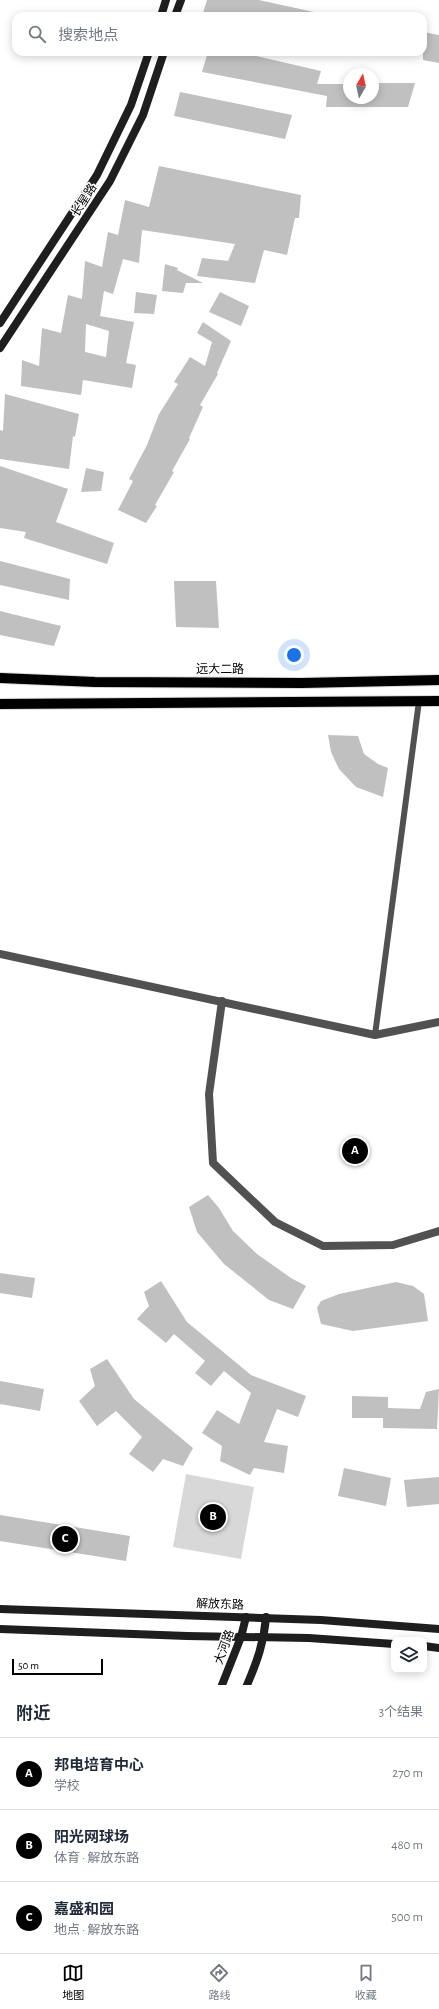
<!DOCTYPE html>
<html lang="zh">
<meta charset="utf-8">
<style>
:root{--surface:#fff;--page:#f6f6f7;--text:#1f2937;--muted:#747a83;--line:#e0e1e3;--accent:#000}
body{margin:0;font-family:"Alegreya Sans","Noto Sans SC",sans-serif;background:var(--page);color:var(--text)}
.controls{position:absolute;right:12px;bottom:12px;display:grid;overflow:hidden;border-radius:8px;box-shadow:0 2px 10px #0003}
.controls button{width:36px;height:36px;display:grid;place-items:center;padding:0;border:0;border-bottom:1px solid var(--line);background:var(--surface);color:var(--text);font:20px sans-serif}
.compass{position:absolute;left:343px;top:68px;width:36px;height:36px;border-radius:50%;background:var(--surface);box-shadow:0 2px 10px #0003;rotate:9deg}
.scale{position:absolute;left:12px;bottom:10px;width:91px;box-sizing:border-box;padding-left:4px;border:2px solid #000;border-top:0;font-size:11px;line-height:14px;white-space:nowrap;color:#000;-webkit-text-stroke:3px #fff;paint-order:stroke}
.you{position:absolute;left:294px;top:655px;width:14px;height:14px;margin:-10px;border:3px solid #fff;border-radius:50%;background:#1a73e8;box-shadow:0 0 0 6px #1a73e833}
.badge{display:grid;place-items:center;width:26px;height:26px;border-radius:50%;background:var(--accent);color:#fff;font-size:13px;font-weight:700}
.pin{position:absolute;translate:-50% -50%;border:2px solid #fff;box-shadow:0 1px 4px #0006}
.list{margin:0;padding:0;list-style:none}
h2{display:flex;justify-content:space-between;align-items:center;height:52px;margin:0;padding:0 16px;font-size:17px}
h2 small{font-size:13px;font-weight:400;color:var(--muted)}
.list li{display:grid;grid-template-columns:26px 1fr auto;gap:12px;align-items:center;box-sizing:border-box;height:72px;padding:0 16px;border-top:1px solid var(--line)}
.list b{display:block;font-size:15px;white-space:nowrap}
.list p{margin:0;font-size:13px;white-space:nowrap;color:var(--muted)}
.list em{font-size:13px;font-style:normal;color:var(--muted)}
.icon{flex:none;width:22px;height:22px;fill:none;stroke:currentColor;stroke-width:2;stroke-linecap:round;stroke-linejoin:round}
.map{position:relative;flex:none;width:439px;height:1685px;overflow:hidden}
.search{position:absolute;background:var(--surface);box-shadow:0 2px 10px #0003;left:12px;right:12px;top:12px;height:44px;display:flex;align-items:center;gap:10px;box-sizing:border-box;padding:0 14px;border-radius:12px;color:var(--muted);font-size:15px}
.sheet{height:268px;background:var(--surface)}
nav{display:flex;justify-content:space-around;align-items:center;box-sizing:border-box;height:56px;border-top:1px solid var(--line);background:var(--surface);font-size:11px;color:var(--muted)}
nav a{display:grid;justify-items:center;gap:2px}
nav .on{color:var(--accent)}
.map>svg:first-child{display:block}
.pitch{fill:#d8d8d8}
.building{fill:#c0c0c0;fill-rule:evenodd}
.lines{fill:none;stroke-linecap:round;stroke-linejoin:round}
.primary-casing{stroke:#dbdbdb;stroke-width:12}
.service{stroke:#515151;stroke-width:6}
.minor{stroke:#515151;stroke-width:8}
.secondary{stroke:#1e1e1e;stroke-width:8}
.primary{stroke:#000;stroke-width:10}
.labels{text-anchor:middle;dominant-baseline:central;stroke-width:3;stroke-linejoin:round;paint-order:stroke}
.street-label{font-size:12px;fill:#000;stroke:#fff}
</style>
<div class="map">
<svg width="439" height="1685" viewBox="0 0 439 1685">
<rect width="100%" height="100%" fill="#fff"/>
<polygon class="pitch" points="186,1474 254,1487 241,1559 173,1547"/>
<g class="building">
<polygon points="207,0 259,0 314,12 313,16 202,16"/>
<polygon points="423,32 439,35 439,63 423,60"/>
<polygon points="208,52 239,52 321,71 317,84 349,84 349,98 373,98 373,83 415,83 408,107 326,107 327,96 202,72"/>
<polygon points="180,92 292,115 285,139 174,116"/>
<path d="M159,166L301,195L299,218H295L287,255L264,250L255,283L197,276L202,258L228,261L235,244L142,230L139,263L123,259L113,294L104,291L100,316L134,322L126,363L136,365L132,388L83,380L81,395L21,386L22,360L39,366L42,328L61,333L68,295L82,299L85,261L102,267L108,232L118,235L125,200L149,207ZM86,324L109,331L106,357L85,352Z"/>
<polygon points="165,264 178,268 177,270 203,283 186,283 183,293 162,291"/>
<polygon points="136,292 157,295 154,314 134,313"/>
<polygon points="220,292 249,306 241,326 209,312"/>
<polygon points="203,322 231,341 217,373 218,374 200,405 203,407 189,438 190,439 172,471 174,472 155,505 157,506 146,523 118,510 133,481 129,479 147,445 159,414 178,384 174,382 190,357 205,366 212,342 197,333"/>
<polygon points="5,394 79,414 75,437 73,436 69,469 0,459 0,430 3,431"/>
<polygon points="0,466 68,489 56,522 114,543 107,564 24,538 26,532 0,528"/>
<polygon points="86,468 104,472 101,491 81,492"/>
<polygon points="0,561 70,579 69,600 0,585"/>
<polygon points="174,581 216,581 219,628 176,627"/>
<polygon points="0,611 61,626 54,646 0,635"/>
<polygon points="328,735 358,736 364,754 378,764 388,768 383,797 356,787 339,769 331,752"/>
<polygon points="208,1195 219,1208 233,1231 257,1254 291,1278 306,1286 293,1309 269,1300 224,1264 197,1232 189,1207"/>
<polygon points="0,1273 35,1278 32,1298 0,1293"/>
<polygon points="161,1281 187,1322 251,1375 306,1396 298,1417 277,1409 264,1442 288,1446 284,1473 254,1468 250,1475 220,1461 222,1446 202,1433 217,1410 239,1424 251,1393 224,1371 211,1386 195,1373 205,1361 174,1334 166,1343 137,1319 149,1306 144,1292"/>
<polygon points="396,1282 413,1286 424,1294 428,1321 353,1331 321,1324 317,1308 321,1301 339,1294"/>
<polygon points="107,1359 134,1399 193,1448 183,1466 163,1459 153,1472 129,1454 142,1437 116,1411 97,1426 79,1401 95,1386 90,1369"/>
<polygon points="0,1381 44,1389 40,1411 0,1404"/>
<polygon points="439,1389 437,1429 383,1428 383,1418 352,1418 352,1396 388,1397 388,1408 420,1409 426,1392"/>
<polygon points="344,1468 391,1478 386,1506 338,1496"/>
<polygon points="439,1477 439,1504 407,1507 404,1480"/>
<polygon points="0,1515 130,1536 126,1561 0,1541"/>
</g>
<g class="lines">
<defs>
<g id="primary">
<polyline points="0,678 95,682 302,683 439,680"/>
<polyline points="0,704 439,701"/>
</g>
</defs>
<use href="#primary" class="primary-casing"/>
<polyline class="service" points="375,1035 419,701"/>
<g class="minor">
<polyline points="0,954 375,1035 439,1022"/>
<polyline points="222,1001 209,1094 213,1163 275,1222 323,1246 393,1245 439,1231"/>
</g>
<g class="secondary">
<polyline points="161,16 166,0"/>
<polyline points="175,16 181,0"/>
<polyline points="0,323 97,175 131,105 149,52"/>
<polyline points="0,348 110,181 143,115 164,52"/>
<polyline points="0,1609 321,1620 439,1629"/>
<polyline points="0,1629 187,1636 309,1638 394,1644"/>
<polyline points="424,1646 439,1648"/>
<polyline points="222,1685 241,1637 246,1617"/>
<path d="M247,1685C257,1662 264,1642 266,1617"/>
</g>
<use href="#primary" class="primary"/>
</g>
<g class="labels">
<g class="street-label">
<text transform="translate(84 200) rotate(-58)">长星路</text>
<text x="220" y="669">远大二路</text>
<text transform="translate(220 1604) rotate(2)">解放东路</text>
<text transform="translate(224 1647) rotate(-70)">大河路</text>
</g>
</g>
</svg>
<div class="controls">
<button><svg class="icon" aria-label="layers" viewBox="0 0 24 24"><path d="M12 4l9 5-9 5-9-5zM3 14l9 5 9-5"/></svg></button>
</div>
<svg class="compass" viewBox="-18 -18 36 36"><path d="M0-13l5 13h-10z" fill="#e53935"/><path d="M0 13l5-13h-10z" fill="#747a83"/></svg>
<div class="scale">50 m</div>
<div class="you"></div>
<div class="pin badge" style="left:355px;top:1151px">A</div>
<div class="pin badge" style="left:213px;top:1517px">B</div>
<div class="pin badge" style="left:65px;top:1539px">C</div>
<div class="search"><svg class="icon" aria-label="search" viewBox="0 0 24 24"><circle cx="10" cy="10" r="6"/><path d="M15 15l6 6"/></svg>搜索地点</div>
</div>
<section class="sheet">
<h2>附近<small>3个结果</small></h2>
<ul class="list">
<li><span class="badge">A</span><div><b>邦电培育中心</b><p>学校</p></div><em>270 m</em></li>
<li><span class="badge">B</span><div><b>阳光网球场</b><p>体育 · 解放东路</p></div><em>480 m</em></li>
<li><span class="badge">C</span><div><b>嘉盛和园</b><p>地点 · 解放东路</p></div><em>500 m</em></li>
</ul>
</section>
<nav>
<a class="on"><svg class="icon" aria-label="map" viewBox="0 0 24 24"><path d="M3 6l6-2 6 2 6-2v14l-6 2-6-2-6 2zM9 4v14M15 6v14"/></svg>地图</a>
<a><svg class="icon" aria-label="directions" viewBox="0 0 24 24"><path d="M12 3l9 9-9 9-9-9zM9 14v-3h6M13 9l2 2-2 2"/></svg>路线</a>
<a><svg class="icon" aria-label="saved" viewBox="0 0 24 24"><path d="M7 4h10v16l-5-4-5 4z"/></svg>收藏</a>
</nav>
